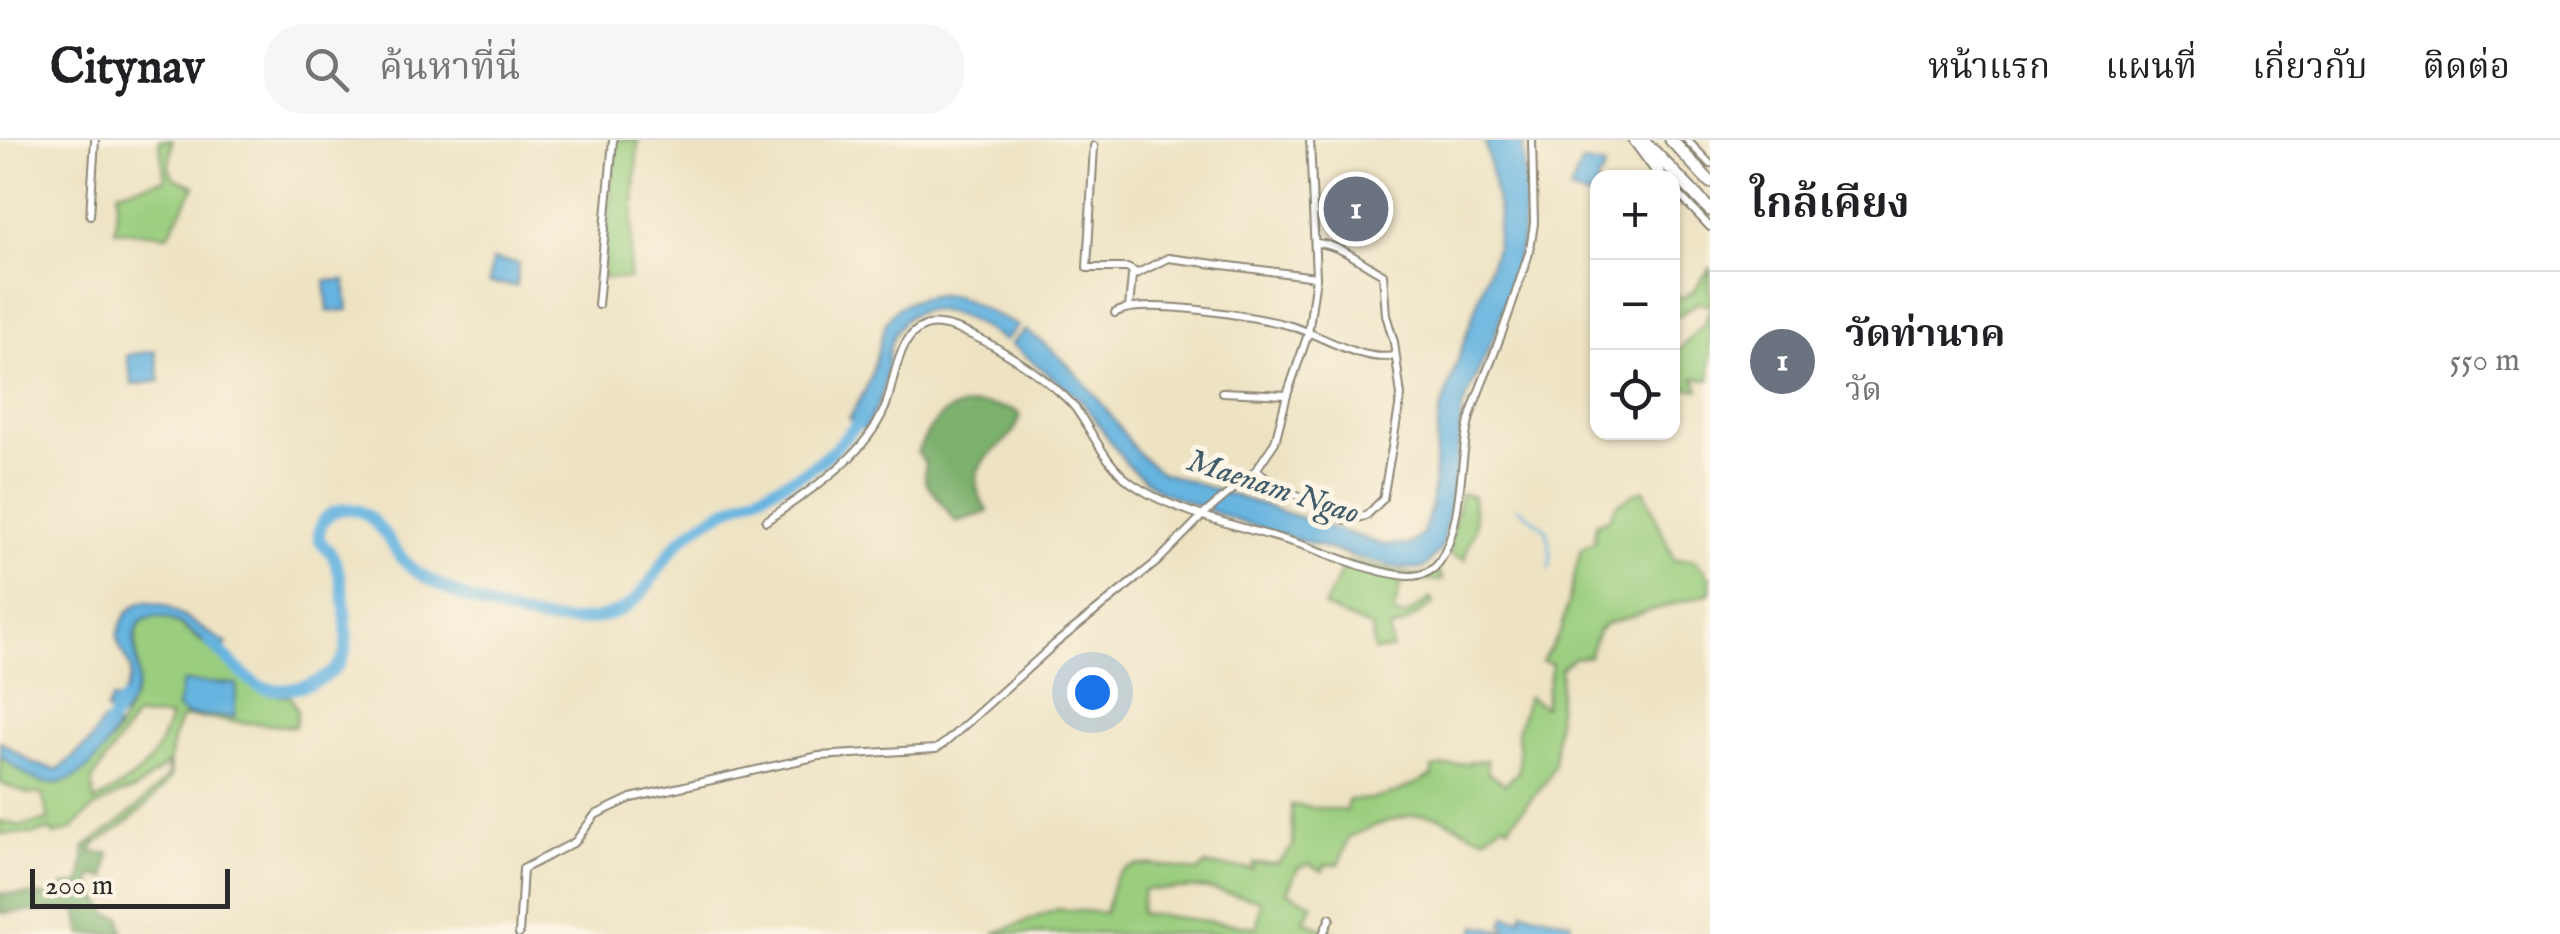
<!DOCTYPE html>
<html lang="th">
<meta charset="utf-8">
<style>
:root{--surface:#fff;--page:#f6f6f6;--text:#202124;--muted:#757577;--line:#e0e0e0;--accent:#c8321e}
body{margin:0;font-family:"IM FELL English","Noto Serif Thai",serif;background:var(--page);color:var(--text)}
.controls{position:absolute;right:30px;top:30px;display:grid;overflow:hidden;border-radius:20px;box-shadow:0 2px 8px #0004}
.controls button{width:90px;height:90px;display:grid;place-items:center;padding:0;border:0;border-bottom:2px solid var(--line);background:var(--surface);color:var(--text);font:50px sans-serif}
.scale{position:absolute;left:30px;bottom:25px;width:200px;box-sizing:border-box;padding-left:10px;border:5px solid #2b2b2b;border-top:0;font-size:28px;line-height:35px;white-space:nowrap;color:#2b2b2b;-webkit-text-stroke:8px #fcf5e5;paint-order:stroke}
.you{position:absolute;left:1092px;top:552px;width:35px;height:35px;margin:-25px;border:8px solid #fff;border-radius:50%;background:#1a73e8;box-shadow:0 0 0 15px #1a73e833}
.badge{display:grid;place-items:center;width:65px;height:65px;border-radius:50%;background:var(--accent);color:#fff;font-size:32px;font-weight:700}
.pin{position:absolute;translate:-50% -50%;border:5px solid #fff;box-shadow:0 2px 10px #0006}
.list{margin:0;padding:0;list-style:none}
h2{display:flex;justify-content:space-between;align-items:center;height:130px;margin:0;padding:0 40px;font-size:42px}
h2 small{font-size:32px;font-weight:400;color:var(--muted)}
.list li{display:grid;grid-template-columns:65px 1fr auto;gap:30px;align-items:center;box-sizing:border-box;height:180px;padding:0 40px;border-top:2px solid var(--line)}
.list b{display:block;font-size:38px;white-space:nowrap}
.list p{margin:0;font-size:32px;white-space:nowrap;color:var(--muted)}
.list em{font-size:32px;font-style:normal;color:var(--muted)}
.icon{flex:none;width:55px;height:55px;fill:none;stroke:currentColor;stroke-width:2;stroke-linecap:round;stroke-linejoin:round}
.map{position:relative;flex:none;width:1710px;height:794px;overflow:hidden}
header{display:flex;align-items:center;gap:60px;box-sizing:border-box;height:140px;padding:0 50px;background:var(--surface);border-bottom:2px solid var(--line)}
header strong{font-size:48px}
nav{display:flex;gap:55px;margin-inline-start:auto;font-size:35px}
.search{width:700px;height:90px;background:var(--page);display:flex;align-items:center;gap:25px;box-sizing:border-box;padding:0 35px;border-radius:40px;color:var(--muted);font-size:38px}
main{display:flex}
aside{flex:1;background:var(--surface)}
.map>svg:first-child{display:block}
.green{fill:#9acd7e;stroke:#627c54;stroke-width:2.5;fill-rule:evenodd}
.forest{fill:#7bb06d;stroke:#536e4c;stroke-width:2.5}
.water{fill:#66b4e0;stroke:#487086;stroke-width:2.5}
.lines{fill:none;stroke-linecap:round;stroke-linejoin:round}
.stream{stroke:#66b4e0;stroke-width:2.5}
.river{stroke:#66b4e0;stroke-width:12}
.street-casing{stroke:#8c8676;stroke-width:10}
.highway-casing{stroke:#8c8676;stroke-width:15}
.street{stroke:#fff;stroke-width:6}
.highway{stroke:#fff;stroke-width:11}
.labels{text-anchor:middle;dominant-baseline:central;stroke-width:10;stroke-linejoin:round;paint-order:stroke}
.water-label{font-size:32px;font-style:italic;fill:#405b6a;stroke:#fcf5e5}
</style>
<header>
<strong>Citynav</strong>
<div class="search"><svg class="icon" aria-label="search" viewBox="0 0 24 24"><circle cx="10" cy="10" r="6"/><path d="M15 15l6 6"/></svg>ค้นหาที่นี่</div>
<nav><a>หน้าแรก</a><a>แผนที่</a><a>เกี่ยวกับ</a><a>ติดต่อ</a></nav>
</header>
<main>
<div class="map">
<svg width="1710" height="794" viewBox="0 0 1710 794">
<rect width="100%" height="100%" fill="#fcf5e5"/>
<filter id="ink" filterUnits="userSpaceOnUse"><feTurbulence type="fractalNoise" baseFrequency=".01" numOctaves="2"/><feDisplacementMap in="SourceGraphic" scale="20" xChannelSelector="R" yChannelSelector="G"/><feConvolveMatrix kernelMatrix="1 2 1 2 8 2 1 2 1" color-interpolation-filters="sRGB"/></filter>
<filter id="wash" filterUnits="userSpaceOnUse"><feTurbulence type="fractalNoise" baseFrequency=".0048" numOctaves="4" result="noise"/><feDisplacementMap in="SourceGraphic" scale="40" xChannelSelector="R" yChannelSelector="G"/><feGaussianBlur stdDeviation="2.25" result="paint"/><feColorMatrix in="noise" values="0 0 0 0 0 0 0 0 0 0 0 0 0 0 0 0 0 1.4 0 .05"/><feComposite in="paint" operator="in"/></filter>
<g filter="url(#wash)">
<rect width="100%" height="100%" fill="#ede2c2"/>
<g class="green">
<polygon points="159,0 172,0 169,27 174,38 195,46 168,95 115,90 118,51 165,39"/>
<polygon points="615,0 638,0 629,139 603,138"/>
<polygon points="1710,129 1710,166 1699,162 1678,176 1673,176 1673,152 1681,158 1692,152"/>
<polygon points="1710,168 1710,240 1695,238 1699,250 1673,245 1673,216 1704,184"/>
<path d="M1644,349L1674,420L1693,419L1710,437V453L1606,484L1598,491L1589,516L1573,518L1561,528L1554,624L1546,641L1508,687L1503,683L1485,697C1466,693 1452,680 1434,676C1408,670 1372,687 1349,697L1339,724L1325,725L1322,731L1309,724L1298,728L1287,752L1313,764L1304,781L1337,794H993L1058,769L1105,773C1109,763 1109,751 1114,741C1127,714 1175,728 1198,732L1205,725L1252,729L1254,723L1277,724L1293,707L1291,665L1346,671L1348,660C1384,661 1400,651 1432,636V628L1487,620L1488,633L1505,644L1519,631L1518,589L1528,556L1544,567L1552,524L1542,521L1561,491L1581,409L1594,401L1596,383L1609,379L1617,364ZM1203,748L1261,760L1257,787L1140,773L1143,750Z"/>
<path d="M1461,353L1473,357C1473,366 1475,376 1475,385C1474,398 1465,407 1465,420L1448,413Z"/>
<polygon points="1346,422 1422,437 1438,430 1443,440 1401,442 1394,474 1406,476 1431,458 1433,464 1403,485 1390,489 1392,509 1374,511 1372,488 1324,467"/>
<path d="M159,475C207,491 241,557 291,557L297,571L295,587L186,577L179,581C173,599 167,617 171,637C149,666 127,684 96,704L93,701C122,682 145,662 168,636L167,624L135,650L120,654L91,670L72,689L54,695L51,690L33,694H0V681L22,686L49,680L42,654H28L0,643V617L43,643C59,633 100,614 110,602C118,593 135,557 137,546C144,518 119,482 159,475ZM136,576L170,577C154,628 139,636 94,662L92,640Z"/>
</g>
<g class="forest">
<path d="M984,264L1014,270L1020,275C1015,314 951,313 988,372L956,382L925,341V323L917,312C936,276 941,267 984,264Z"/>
<polygon points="93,701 96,704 91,713 109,713 106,738 93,735 91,745 108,774 121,777 123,794 82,794 77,769 0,773 0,753 47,756 65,745 81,744 85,707"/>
</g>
<g class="water">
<path d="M1485,0H1523L1526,64L1521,107L1497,189L1461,271L1456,336L1441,409L1423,429L1400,428L1366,420L1240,382L1159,351L1128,326L1081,260L1011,204L1025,190C1059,211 1084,241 1109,273C1128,298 1133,314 1161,332L1384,405H1409L1423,394L1431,367L1439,275L1496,108L1499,74Z"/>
<polygon points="1582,22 1605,27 1601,37 1598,38 1597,46 1588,58 1570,51"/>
<polygon points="492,120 519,123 516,146 489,143"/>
<polygon points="345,140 348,170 328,172 325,141"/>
<path d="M937,155H954L1018,186L1004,201C975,181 918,147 895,193C886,210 888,229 884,247C880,263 873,276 865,290L849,279C859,262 868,247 873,229C886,183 882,163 937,155Z"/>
<polygon points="155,211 160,241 132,245 127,215"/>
<path d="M146,461L167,466L227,504L219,514C196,498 169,465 141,481C126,501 143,524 137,547C134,558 127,568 122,578L106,571L112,559L121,561C139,521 129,534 117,499C120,481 128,466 146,461Z"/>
<polygon points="182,542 237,544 234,577 187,575 177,569"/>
<path d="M102,582L117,588C104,614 77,651 42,642C27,639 14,624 0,617V601L34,624L58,630L90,602Z"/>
<polygon points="1523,771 1571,782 1568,794 1474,794 1476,785 1505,791 1506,786 1502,785 1506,776 1520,779"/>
</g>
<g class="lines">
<polyline class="stream" points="1517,367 1547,390 1551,417 1549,429"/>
<g class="river">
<path d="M210,502C223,513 248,542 261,547C288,556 337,542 345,512C349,498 345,473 344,459C342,444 339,427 332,415C328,408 320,405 319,397C318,387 325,376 334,372C375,355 390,414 414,430C448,452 485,468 525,477C556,483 585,484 615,473C649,460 659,418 685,396C723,364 771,354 812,327C832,314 850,293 865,274"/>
<polyline points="100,598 125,560"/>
</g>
</g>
</g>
<g filter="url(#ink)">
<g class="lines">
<defs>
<g id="street">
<polyline points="1687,0 1710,24"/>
<polyline points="1094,6 1087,128 1127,128 1137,133"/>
<polyline points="1672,47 1710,87"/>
<polyline points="90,75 95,0"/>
<polyline points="598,165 613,0"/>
<polyline points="1129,168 1132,136 1168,118 1316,137"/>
<path d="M1115,173C1140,157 1261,177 1291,186C1324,196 1360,222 1395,216"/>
<polyline points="1222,252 1287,255"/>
<path d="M1256,330L1279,346L1346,380L1366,376L1383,359L1401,256L1394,202L1386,175L1383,134C1360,122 1340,104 1315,103"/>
<path d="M766,381C810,350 862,320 885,268C895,243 896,192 929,185C963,179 1055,241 1076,269C1093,293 1105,323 1130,342C1172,373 1248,388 1299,404C1333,415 1372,433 1408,436C1421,436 1433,432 1440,421C1463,384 1459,323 1469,281C1476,254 1489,229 1498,203C1510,173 1519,141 1530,110L1534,83L1532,0"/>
<polyline points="519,794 523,729 575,702 595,675 631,658 819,616 936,609 946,602 1056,503 1158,421 1204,374 1256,330 1275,302 1287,255 1308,194 1316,137 1310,0"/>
<polyline points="1323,794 1330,778"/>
</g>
<g id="highway">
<polyline points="1635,0 1658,31"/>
<polyline points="1643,0 1710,70"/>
<polyline points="1671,0 1710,42"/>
</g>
</defs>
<use href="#street" class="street-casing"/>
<use href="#highway" class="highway-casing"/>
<use href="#street" class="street"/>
<use href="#highway" class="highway"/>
</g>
</g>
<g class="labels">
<g class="water-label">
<text transform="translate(1273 348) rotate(18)">Maenam Ngao</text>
</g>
</g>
</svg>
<div class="controls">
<button>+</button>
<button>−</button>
<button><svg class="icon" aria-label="locate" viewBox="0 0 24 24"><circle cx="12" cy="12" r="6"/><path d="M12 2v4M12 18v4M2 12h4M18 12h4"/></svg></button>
</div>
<div class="scale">200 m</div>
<div class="you"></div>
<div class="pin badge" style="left:1356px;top:69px;background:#6b7280">1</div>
</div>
<aside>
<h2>ใกล้เคียง<small></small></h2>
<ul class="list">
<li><span class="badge" style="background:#6b7280">1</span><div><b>วัดท่านาค</b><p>วัด</p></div><em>550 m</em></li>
</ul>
</aside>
</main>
